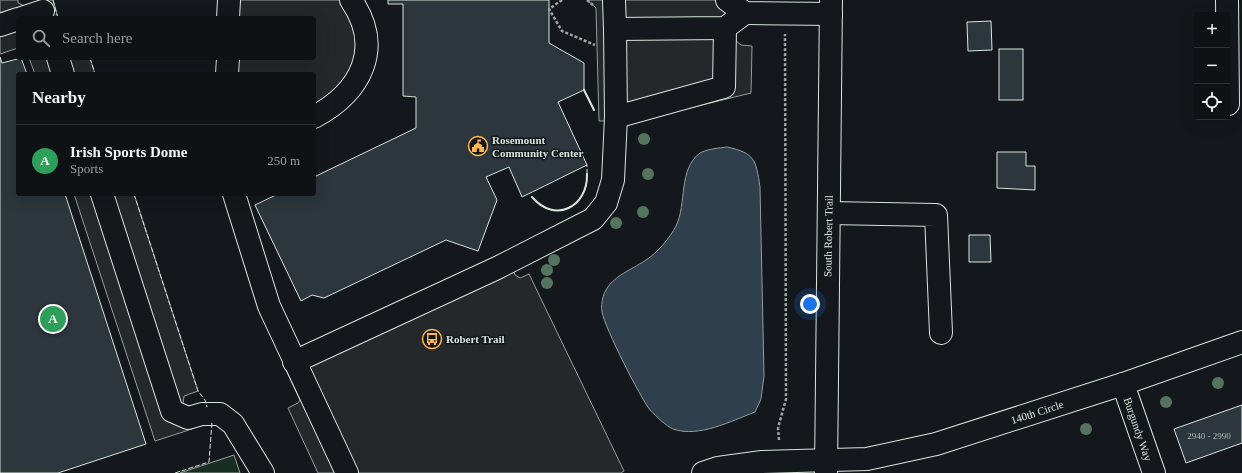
<!DOCTYPE html>
<meta charset="utf-8">
<style>
:root{--surface:#0f1215;--page:#181b1e;--text:#f1f3f6;--muted:#9b9ea0;--line:#2f3234;--accent:#ea580c}
body{margin:0;font-family:Georgia,serif;background:var(--page);color:var(--text)}
.controls{position:absolute;right:12px;top:12px;display:grid;overflow:hidden;border-radius:4px;box-shadow:0 4px 16px #0002}
.controls button{width:36px;height:36px;display:grid;place-items:center;padding:0;border:0;border-bottom:1px solid var(--line);background:var(--surface);color:var(--text);font:20px sans-serif}
.you{position:absolute;left:810px;top:304px;width:14px;height:14px;margin:-10px;border:3px solid #fff;border-radius:50%;background:#1a73e8;box-shadow:0 0 0 6px #1a73e833}
.badge{display:grid;place-items:center;width:26px;height:26px;border-radius:50%;background:var(--accent);color:#fff;font-size:13px;font-weight:700}
.pin{position:absolute;translate:-50% -50%;border:2px solid #fff;box-shadow:0 1px 4px #0006}
.list{margin:0;padding:0;list-style:none}
h2{display:flex;justify-content:space-between;align-items:center;height:52px;margin:0;padding:0 16px;font-size:17px}
h2 small{font-size:13px;font-weight:400;color:var(--muted)}
.list li{display:grid;grid-template-columns:26px 1fr auto;gap:12px;align-items:center;box-sizing:border-box;height:72px;padding:0 16px;border-top:1px solid var(--line)}
.list b{display:block;font-size:15px;white-space:nowrap}
.list p{margin:0;font-size:13px;white-space:nowrap;color:var(--muted)}
.list em{font-size:13px;font-style:normal;color:var(--muted)}
.icon{flex:none;width:22px;height:22px;fill:none;stroke:currentColor;stroke-width:2;stroke-linecap:round;stroke-linejoin:round}
.map{position:relative;flex:none;width:1242px;height:473px;overflow:hidden}
.search{position:absolute;background:var(--surface);box-shadow:0 4px 16px #0002;left:16px;top:16px;width:300px;height:44px;display:flex;align-items:center;gap:10px;box-sizing:border-box;padding:0 14px;border-radius:4px;color:var(--muted);font-size:15px}
.panel{position:absolute;background:var(--surface);box-shadow:0 4px 16px #0002;left:16px;top:72px;width:300px;height:124px;border-radius:4px}
.map>svg:first-child{display:block}
.green{fill:#1a2d24;stroke:#939e99}
.parking{fill:#24282b;stroke:#939e99}
.water{fill:#2f3f4d;stroke:#939e99}
.building{fill:#2c363c;stroke:#d8e6dc}
.lines{fill:none;stroke-linecap:round;stroke-linejoin:round}
.minor-casing{stroke:#d8e6dc;stroke-width:24}
.major-casing{stroke:#d8e6dc;stroke-width:24}
.path{stroke:#9da8a2;stroke-width:2.5;stroke-dasharray:3 2;stroke-linecap:butt}
.minor{stroke:#14181c;stroke-width:22}
.major{stroke:#14181c;stroke-width:22}
.fence{stroke:#d8e6dc;stroke-width:1;stroke-dasharray:5 2;stroke-linecap:butt}
.wall{stroke:#d8e6dc;stroke-width:2}
.tree{fill:#55745f}
.labels{text-anchor:middle;dominant-baseline:central;stroke-width:3;stroke-linejoin:round;paint-order:stroke}
.number-label{font-size:9px;fill:#adbab4}
.poi-label{font-size:11px;font-weight:bold;fill:#d8e6dc;stroke:#14181c;text-anchor:start}
.street-label{font-size:11px;fill:#d8e6dc;stroke:#14181c}
</style>
<div class="map">
<svg width="1242" height="473" viewBox="0 0 1242 473">
<rect width="100%" height="100%" fill="#14181c"/>
<polygon class="green" points="234,455 240,473 180,473"/>
<g class="parking">
<polygon points="0,0 18,0 18,3 25,6 40,0 53,0 58,18 18,18 18,48 0,54"/>
<polygon points="229,0 351,0 364,63 314,117 314,74 227,74 228,58 314,58 314,18 228,18"/>
<polygon points="587,0 736,0 736,41 741,45 752,46 751,93 641,120 599,121 596,8"/>
<polygon points="29,58 90,58 95,74 35,74"/>
<polygon points="74,194 134,194 198,391 184,396 183,404 192,429 155,441"/>
<polygon points="510,261 515,275 520,278 529,274 624,471 621,473 318,473 288,408 298,403 300,400 284,366"/>
</g>
<path class="water" d="M727,147C755,153 756,160 760,187L764,376L761,399L755,412C731,421 699,438 673,429C666,426 656,416 650,410C640,397 605,328 602,312C601,308 602,301 603,297C609,277 630,271 646,260C657,253 670,238 676,226C687,204 678,169 700,153C707,149 719,148 727,147Z"/>
<g class="building">
<polygon points="388,0 549,0 549,43 584,63 584,90 558,102 587,165 522,197 509,167 486,177 497,200 478,251 446,240 324,298 312,295 301,301 255,205 278,194 314,194 314,177 416,128 416,97 403,96 403,4 388,4"/>
<polygon points="991,21 992,50 968,51 967,22"/>
<rect x="999" y="49" width="24" height="51"/>
<polygon points="0,57 2,63 21,58 27,74 18,74 18,194 65,194 146,444 58,473 0,473"/>
<polygon points="997,152 1026,152 1026,166 1035,166 1035,190 997,188"/>
<polygon points="969,235 990,235 991,262 969,262"/>
<polygon points="1242,405 1242,443 1186,463 1174,429"/>
</g>
<g class="lines">
<defs>
<g id="minor">
<polyline points="614,0 615,29 725,28 745,13"/>
<polyline points="727,0 745,13 831,14"/>
<polyline points="1227,0 1228,104"/>
<polyline points="22,18 43,11"/>
<polyline points="228,18 229,0"/>
<polyline points="0,25 18,19"/>
<polyline points="58,58 63,74"/>
<polyline points="227,74 228,58"/>
<path d="M314,117C361,92 384,48 351,0"/>
<polyline points="616,117 724,87 725,28"/>
<polyline points="102,194 172,411 188,418 202,414 220,414 233,424 263,473"/>
<polyline points="234,194 269,306 347,473"/>
<polyline points="829,213 936,215 941,333"/>
<polyline points="294,362 497,268 593,219 606,203 613,180 616,117 615,29"/>
<polyline points="1123,384 1154,473"/>
<polyline points="703,473 718,468 762,462 867,459 936,444 1123,384 1242,342"/>
</g>
<polyline id="major" points="826,473 831,0"/>
</defs>
<use href="#minor" class="minor-casing"/>
<use href="#major" class="major-casing"/>
<g class="path">
<polyline points="562,0 549,9 562,31 595,45"/>
<polyline points="587,0 593,5"/>
<polyline points="779,440 778,428 786,399 785,34"/>
</g>
<use href="#minor" class="minor"/>
<use href="#major" class="major"/>
<g class="fence">
<polyline points="53,0 58,18"/>
<polyline points="90,58 95,74"/>
<polyline points="587,174 587,165"/>
<polyline points="134,194 198,391 205,400 207,407"/>
<polyline points="175,473 209,462 212,422"/>
</g>
<g class="wall">
<polyline points="584,90 594,110"/>
<path d="M532,197C555,224 588,207 587,174"/>
</g>
</g>
<g class="tree">
<circle cx="644" cy="139" r="6"/>
<circle cx="648" cy="174" r="6"/>
<circle cx="643" cy="212" r="6"/>
<circle cx="616" cy="223" r="6"/>
<circle cx="554" cy="260" r="6"/>
<circle cx="547" cy="270" r="6"/>
<circle cx="547" cy="283" r="6"/>
<circle cx="1218" cy="383" r="6"/>
<circle cx="1166" cy="402" r="6"/>
<circle cx="1086" cy="429" r="6"/>
</g>
<defs>
<symbol id="civic-ring" viewBox="-11 -11 22 22"><circle r="9.5" fill="#14181c" stroke="#ffb74d" stroke-width="1.5"/><path d="M-.6-6.5H3V-4.5H.6V-3L4-1V1h2V6H-6V1h2V-1L-.6-3ZM-1.2 2.5V6h2.4V2.5Z" fill="#ffb74d"/></symbol>
<symbol id="bus-ring" viewBox="-11 -11 22 22"><circle r="9.5" fill="#14181c" stroke="#ffb74d" stroke-width="1.5"/><path d="M-5-6H5V4H4V6H2V4H-2V6H-4V4H-5ZM-3.5-4V0h7V-4ZM-3.5 1.2v1.5H-2V1.2ZM2 1.2v1.5H3.5V1.2Z" fill="#ffb74d"/></symbol>
</defs>
<g fill-rule="evenodd">
<use href="#civic-ring" x="467" y="135" width="22" height="22"/>
<use href="#bus-ring" x="421" y="328" width="22" height="22"/>
</g>
<g class="labels">
<g class="number-label">
<text x="1209" y="436">2940 - 2990</text>
</g>
<g class="poi-label">
<text x="492" y="140">Rosemount<tspan x="492" dy="13">Community Center</tspan></text>
<text x="446" y="339">Robert Trail</text>
</g>
<g class="street-label">
<text transform="translate(828 236) rotate(-89)">South Robert Trail</text>
<text transform="translate(1037 412) rotate(-18)">140th Circle</text>
<text transform="translate(1138 429) rotate(71)">Burgundy Way</text>
</g>
</g>
</svg>
<div class="controls">
<button>+</button>
<button>−</button>
<button><svg class="icon" aria-label="locate" viewBox="0 0 24 24"><circle cx="12" cy="12" r="6"/><path d="M12 2v4M12 18v4M2 12h4M18 12h4"/></svg></button>
</div>
<div class="you"></div>
<div class="pin badge" style="left:53px;top:319px;background:#2e9e5b">A</div>
<div class="search"><svg class="icon" aria-label="search" viewBox="0 0 24 24"><circle cx="10" cy="10" r="6"/><path d="M15 15l6 6"/></svg>Search here</div>
<section class="panel">
<h2>Nearby<small></small></h2>
<ul class="list">
<li><span class="badge" style="background:#2e9e5b">A</span><div><b>Irish Sports Dome</b><p>Sports</p></div><em>250 m</em></li>
</ul>
</section>
</div>
